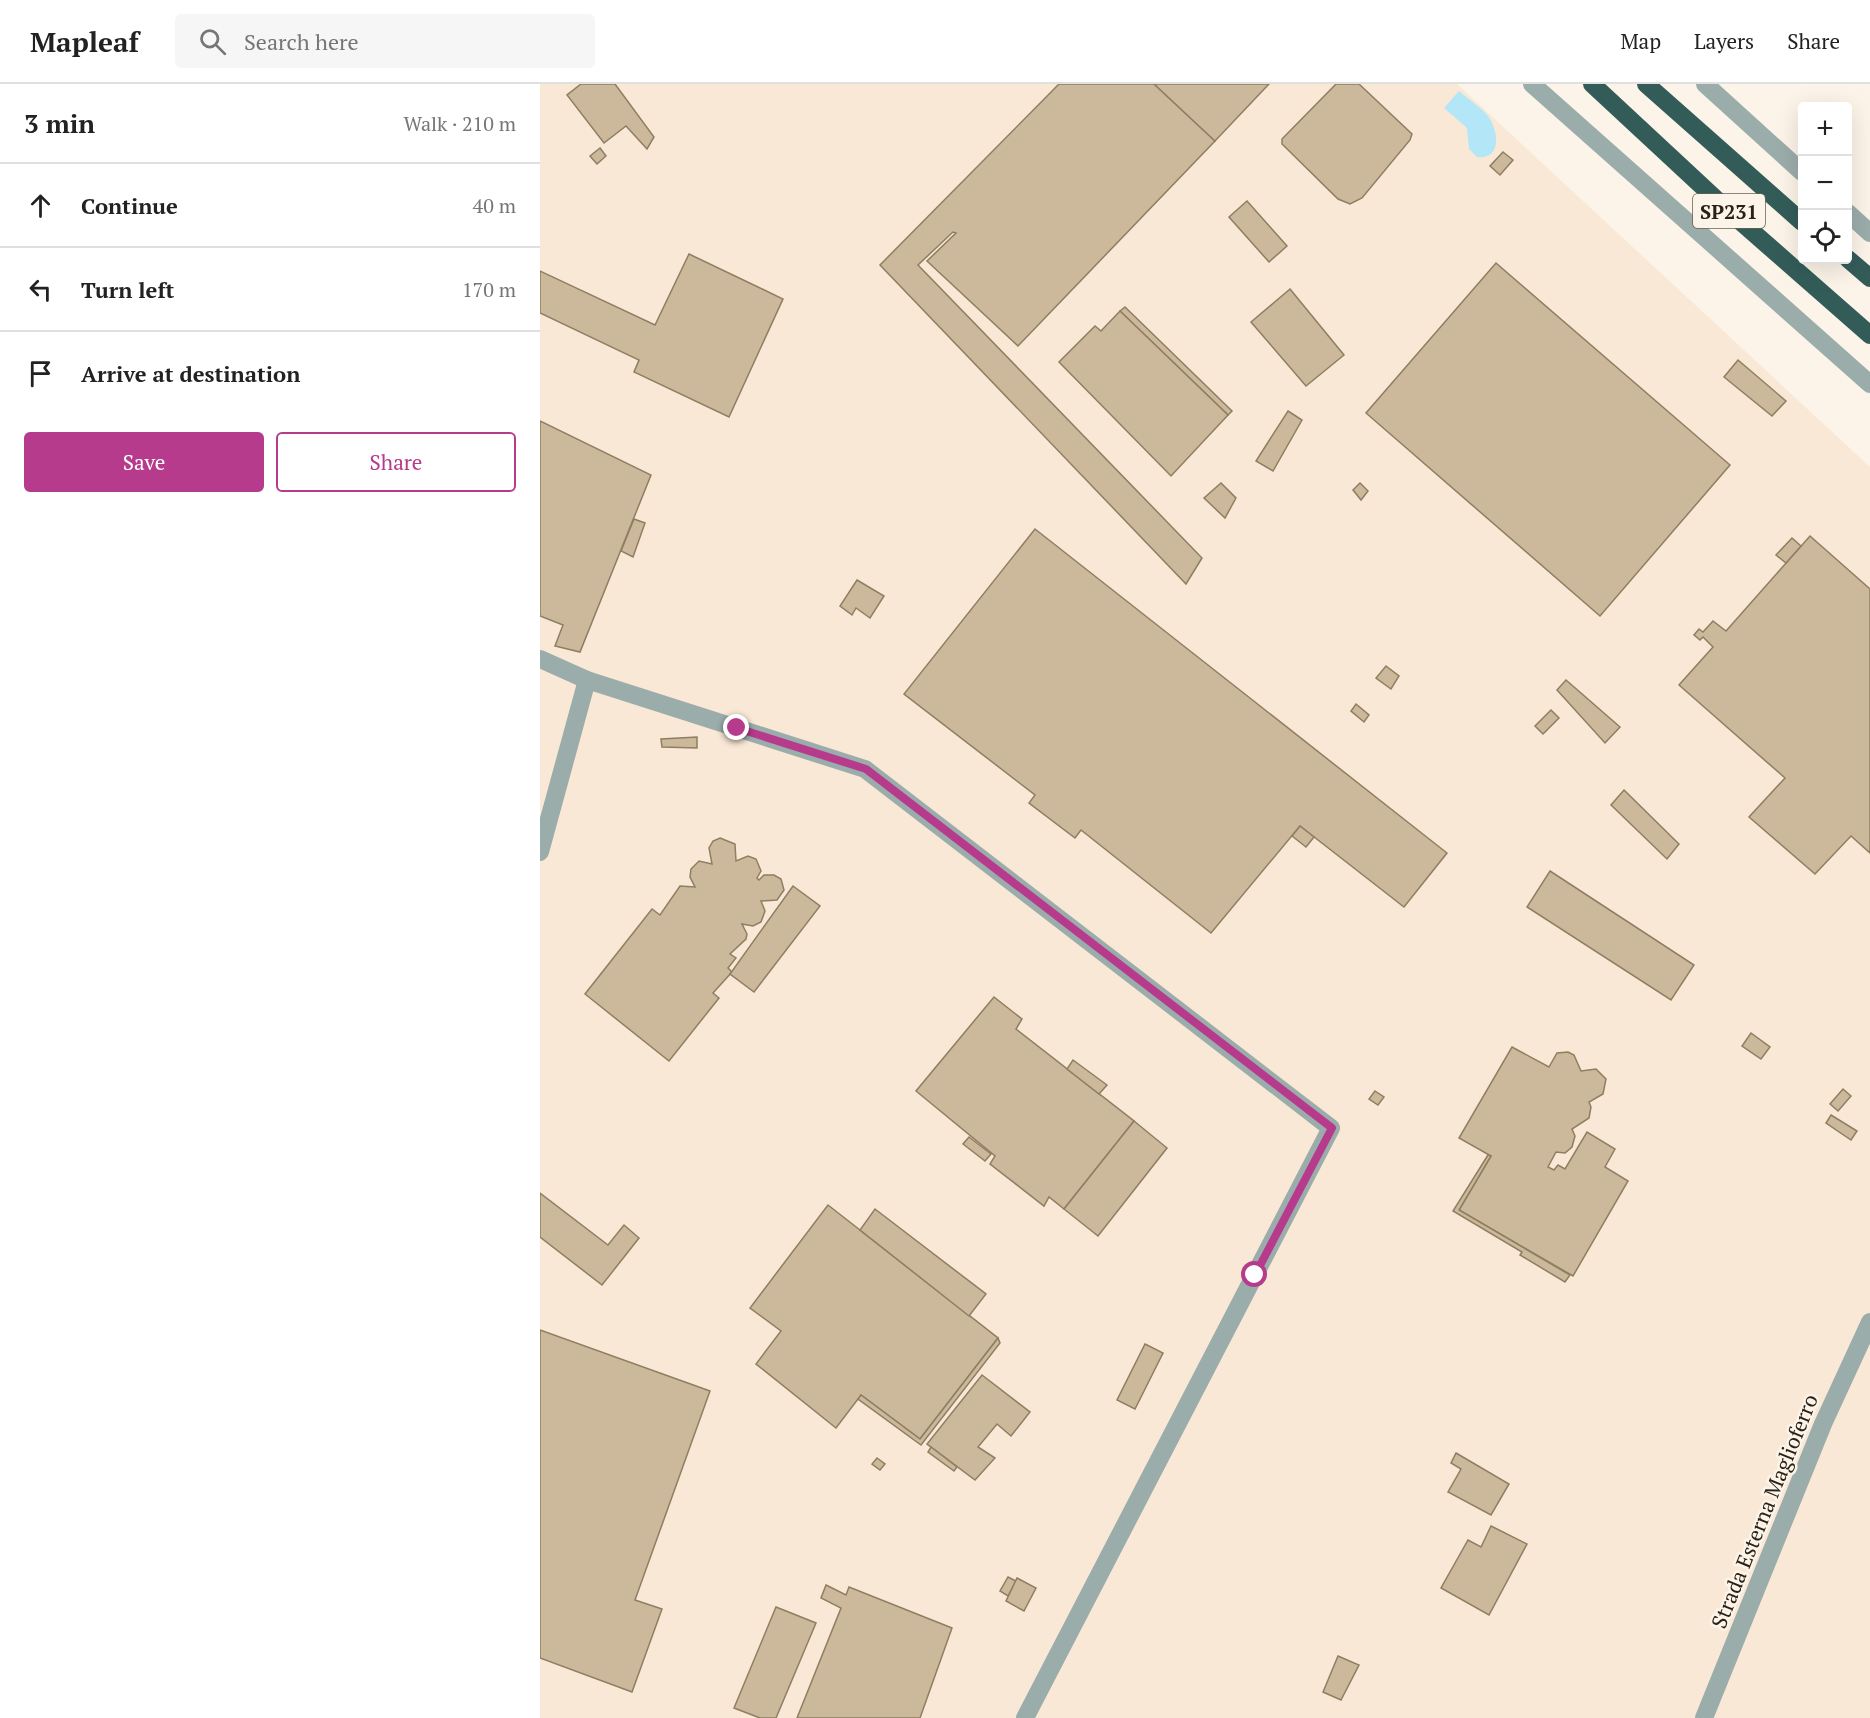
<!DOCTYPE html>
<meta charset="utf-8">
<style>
:root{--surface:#fff;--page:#f6f6f6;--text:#222;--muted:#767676;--line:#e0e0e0;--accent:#b63b8c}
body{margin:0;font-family:"PT Serif",serif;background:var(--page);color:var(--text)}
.controls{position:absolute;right:18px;top:18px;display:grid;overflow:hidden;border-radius:6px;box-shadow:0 6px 24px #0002}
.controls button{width:54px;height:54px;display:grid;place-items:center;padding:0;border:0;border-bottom:2px solid var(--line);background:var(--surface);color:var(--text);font:30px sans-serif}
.stop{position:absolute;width:18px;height:18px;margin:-14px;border:4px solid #b63b8c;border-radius:50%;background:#fff}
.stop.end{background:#b63b8c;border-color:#fff;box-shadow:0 2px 6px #0008}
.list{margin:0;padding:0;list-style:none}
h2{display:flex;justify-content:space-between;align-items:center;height:78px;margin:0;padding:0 24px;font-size:26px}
h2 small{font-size:20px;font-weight:400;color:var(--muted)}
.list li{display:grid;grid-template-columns:39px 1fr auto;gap:18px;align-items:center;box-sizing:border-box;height:84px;padding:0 24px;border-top:2px solid var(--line)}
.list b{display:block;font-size:22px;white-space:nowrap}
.list em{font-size:20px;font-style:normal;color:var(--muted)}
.actions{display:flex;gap:12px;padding:18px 24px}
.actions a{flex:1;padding:14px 0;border:2px solid var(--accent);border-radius:6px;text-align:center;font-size:21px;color:var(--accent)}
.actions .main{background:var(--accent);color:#fff}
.icon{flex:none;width:33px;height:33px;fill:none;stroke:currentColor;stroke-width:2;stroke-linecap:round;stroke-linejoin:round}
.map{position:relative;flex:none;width:1330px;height:1634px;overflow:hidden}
header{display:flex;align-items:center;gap:36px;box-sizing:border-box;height:84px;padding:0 30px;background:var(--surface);border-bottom:2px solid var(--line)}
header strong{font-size:28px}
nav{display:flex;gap:33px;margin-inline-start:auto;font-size:21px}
.search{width:420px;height:54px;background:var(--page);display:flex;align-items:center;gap:15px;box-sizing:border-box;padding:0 21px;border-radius:6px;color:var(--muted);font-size:22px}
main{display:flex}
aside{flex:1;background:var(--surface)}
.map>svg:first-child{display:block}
.industrial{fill:#f9e8d6}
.water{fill:#b3e6f7}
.building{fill:#ccb89b;stroke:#8f7e61;stroke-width:1.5}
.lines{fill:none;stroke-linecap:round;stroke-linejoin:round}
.minor{stroke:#9badab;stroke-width:18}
.highway{stroke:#335c59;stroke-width:18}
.route{stroke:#b63b8c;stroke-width:8}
.labels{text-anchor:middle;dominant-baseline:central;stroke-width:5;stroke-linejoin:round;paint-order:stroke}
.shield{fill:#fcf4e8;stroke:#686055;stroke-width:1.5}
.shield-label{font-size:20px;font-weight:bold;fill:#292116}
.street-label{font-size:21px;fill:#292116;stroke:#fcf4e8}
</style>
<header>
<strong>Mapleaf</strong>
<div class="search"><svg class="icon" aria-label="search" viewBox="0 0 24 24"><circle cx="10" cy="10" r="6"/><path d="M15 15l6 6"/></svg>Search here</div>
<nav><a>Map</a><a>Layers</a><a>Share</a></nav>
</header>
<main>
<aside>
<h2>3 min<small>Walk · 210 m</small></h2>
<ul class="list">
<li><svg class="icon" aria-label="ahead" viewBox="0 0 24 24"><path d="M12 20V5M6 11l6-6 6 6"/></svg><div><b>Continue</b></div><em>40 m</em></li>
<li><svg class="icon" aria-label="left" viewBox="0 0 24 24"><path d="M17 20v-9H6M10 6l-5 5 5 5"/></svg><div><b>Turn left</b></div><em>170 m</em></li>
<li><svg class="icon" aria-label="arrive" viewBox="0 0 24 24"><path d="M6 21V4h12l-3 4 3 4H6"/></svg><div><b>Arrive at destination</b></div></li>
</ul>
<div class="actions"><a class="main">Save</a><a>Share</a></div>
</aside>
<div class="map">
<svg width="1330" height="1634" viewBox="0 0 1330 1634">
<rect width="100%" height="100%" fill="#fcf4e8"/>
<polygon class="industrial" points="0,0 917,0 1330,383 1330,1634 0,1634"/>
<path class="water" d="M919,7C928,15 941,23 948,32C959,47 962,76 937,73L929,65L927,44L904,24Z"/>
<g class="building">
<polygon points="41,0 75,0 114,53 107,65 86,42 64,59 27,11"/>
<polygon points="519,0 614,0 675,57 478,262 387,177 416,149 413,148 378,181 662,474 646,500 340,181"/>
<polygon points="614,0 729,0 675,57"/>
<polygon points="796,0 819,0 872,50 870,56 822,114 810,120 798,115 742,60 742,55"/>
<polygon points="60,64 66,72 57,80 50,72"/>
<polygon points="963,68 973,76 960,91 950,82"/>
<polygon points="707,117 747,162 729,178 689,133"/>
<polygon points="149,170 243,215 189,333 94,288 99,276 0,229 0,187 115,241"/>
<polygon points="956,179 1190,381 1060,532 826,329"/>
<polygon points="750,205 804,271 766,302 711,238"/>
<polygon points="585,223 692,327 688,331 580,227"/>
<polygon points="580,227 688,331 631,392 519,278 555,242 561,247"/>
<polygon points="1198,276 1246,317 1232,332 1184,293"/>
<polygon points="748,327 762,336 733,387 716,377"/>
<polygon points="0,337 111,391 40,568 15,562 23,541 0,532"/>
<polygon points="681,399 696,414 685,434 664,414"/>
<polygon points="820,399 828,407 821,416 813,406"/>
<polygon points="94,435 105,439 93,473 81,467"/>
<polygon points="495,445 907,769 864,823 760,742 671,849 541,746 535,754 489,719 495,711 364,610"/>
<polygon points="1270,452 1330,505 1330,769 1311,752 1275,790 1209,733 1245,694 1139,601 1173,563 1163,553 1160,556 1154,551 1159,545 1163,548 1173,537 1186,547"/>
<polygon points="1252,454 1261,462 1246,479 1236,471"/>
<polygon points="317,496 344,512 330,534 316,524 312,531 300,522"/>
<polygon points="846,582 859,592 851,605 836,594"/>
<polygon points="1026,596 1080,643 1065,659 1017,606"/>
<polygon points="816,620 829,631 824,638 811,627"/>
<polygon points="1011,626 1019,634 1003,650 995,642"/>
<polygon points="157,653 157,664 122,663 121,655"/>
<polygon points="1084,706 1139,760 1127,775 1071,721"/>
<polygon points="760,742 774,753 766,763 752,752"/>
<polygon points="180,754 195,760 196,777 208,772 216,775 221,787 217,794 219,796 224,791 234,791 241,795 244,806 237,816 221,817 225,827 221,838 213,842 202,840 207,850 206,855 190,870 196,874 188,884 192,888 173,909 179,914 129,977 45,910 112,825 120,831 140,802 155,803 150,793 151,785 159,777 172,780 169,764 173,757"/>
<polygon points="1010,787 1154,881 1131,916 987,823"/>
<polygon points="253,802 280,822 214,908 190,890"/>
<polygon points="454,913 482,935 476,945 594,1037 524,1125 509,1113 504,1122 450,1080 455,1072 376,1007"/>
<polygon points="1211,949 1230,963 1221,975 1202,962"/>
<polygon points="972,963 1009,983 1017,969 1028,968 1034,971 1041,987 1056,985 1066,995 1063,1010 1049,1018 1051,1023 1049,1034 1032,1045 1035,1052 1032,1063 1025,1069 1016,1068 1008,1083 1014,1086 1018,1081 1025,1085 1047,1048 1075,1065 1065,1083 1088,1097 1033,1192 919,1126 951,1072 919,1054"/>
<polygon points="533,976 567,1001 559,1010 527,985"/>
<polygon points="1303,1005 1311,1012 1298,1027 1290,1020"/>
<polygon points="835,1007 844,1013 838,1021 829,1015"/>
<polygon points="1291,1031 1317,1047 1311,1056 1286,1039"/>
<polygon points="594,1037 627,1064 558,1152 524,1125"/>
<polygon points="429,1053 451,1070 445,1077 423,1060"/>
<polygon points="948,1071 951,1072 919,1126 1030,1191 1025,1198 980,1171 982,1168 913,1127"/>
<polygon points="0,1109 68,1161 84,1141 99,1154 62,1201 0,1153"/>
<polygon points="288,1121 458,1254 380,1355 321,1311 296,1344 216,1280 241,1247 210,1224"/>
<polygon points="335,1125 446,1210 429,1232 320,1146"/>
<polygon points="0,1246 170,1307 95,1516 122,1525 92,1608 0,1574"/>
<polygon points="458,1254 460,1259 381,1361 318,1315 321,1311 380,1355"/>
<polygon points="605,1260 623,1269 595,1325 577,1316"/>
<polygon points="442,1291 490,1328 471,1352 457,1340 438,1363 455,1374 435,1396 387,1360"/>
<polygon points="391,1363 417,1383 414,1387 388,1368"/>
<polygon points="916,1369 969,1400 951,1431 908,1408 921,1385 911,1379"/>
<polygon points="337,1374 345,1380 340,1386 332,1380"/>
<polygon points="951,1442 987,1460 949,1531 901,1504 928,1456 941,1463"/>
<polygon points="468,1493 476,1497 468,1512 460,1507"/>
<polygon points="477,1494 496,1504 484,1527 466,1517"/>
<polygon points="286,1501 306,1511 309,1503 412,1544 380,1634 257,1634 301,1524 281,1514"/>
<polygon points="236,1523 276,1539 236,1634 220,1634 194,1624"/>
<polygon points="798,1572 819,1581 801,1616 783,1608"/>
</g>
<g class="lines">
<g class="minor">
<polyline points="992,0 1330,300"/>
<polyline points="1165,0 1262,88"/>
<polyline points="1308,129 1330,149"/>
<polyline points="0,575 47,596 325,685 791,1044 485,1634"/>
<polyline points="0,768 47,596"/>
<polyline points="1164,1634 1283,1340 1330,1238"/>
</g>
<g class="highway">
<polyline points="1052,0 1192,130 1330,251"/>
<polyline points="1106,0 1262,138"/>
<polyline points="1308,175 1330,194"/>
</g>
</g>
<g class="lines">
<polyline class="route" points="197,644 326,685 792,1044 715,1191"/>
</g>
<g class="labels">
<rect class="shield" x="1153" y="110" width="72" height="34" rx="4.5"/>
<g class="shield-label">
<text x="1189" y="127">SP231</text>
</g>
<g class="street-label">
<text transform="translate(1224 1427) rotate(-68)">Strada Esterna Maglioferro</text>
</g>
</g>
</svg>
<div class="controls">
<button>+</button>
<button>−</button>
<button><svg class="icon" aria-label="locate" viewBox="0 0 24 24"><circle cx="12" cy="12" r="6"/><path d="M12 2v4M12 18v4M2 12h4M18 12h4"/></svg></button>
</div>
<div class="stop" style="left:715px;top:1191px"></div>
<div class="stop end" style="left:197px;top:644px"></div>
</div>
</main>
